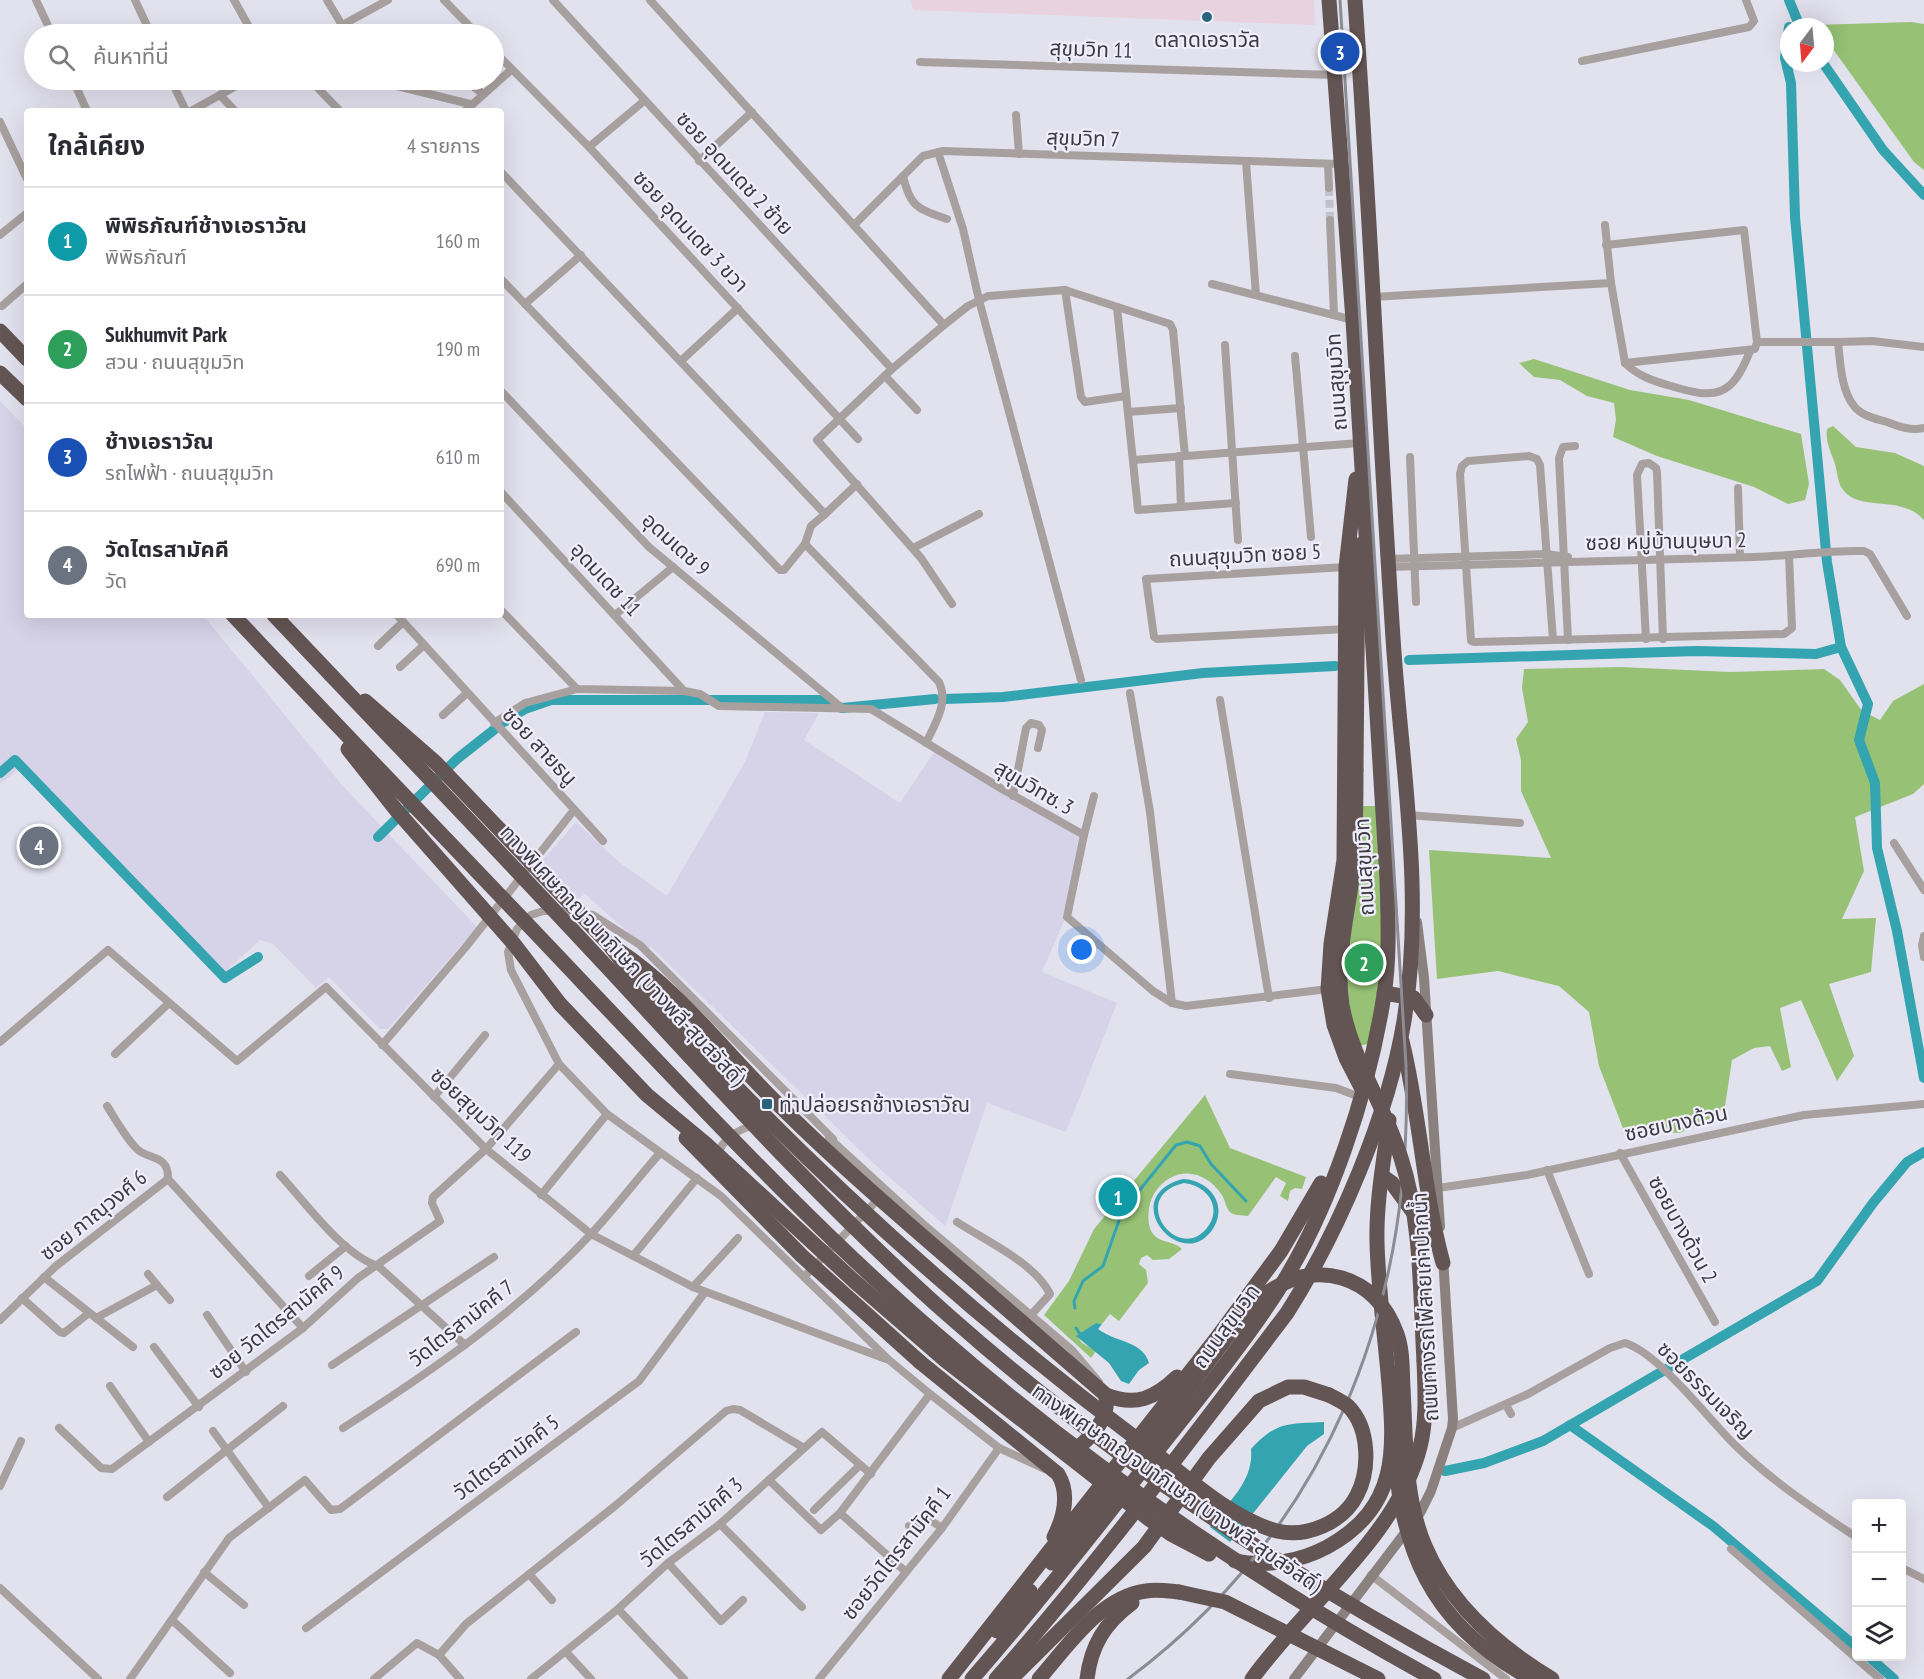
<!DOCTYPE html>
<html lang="th">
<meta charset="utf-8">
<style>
:root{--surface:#fff;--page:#f2f2f3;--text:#2b2b33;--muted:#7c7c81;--line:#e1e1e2;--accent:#28657c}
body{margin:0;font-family:"PT Sans Narrow","Noto Sans Thai",sans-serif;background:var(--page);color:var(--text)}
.controls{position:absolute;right:18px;bottom:18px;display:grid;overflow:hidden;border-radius:6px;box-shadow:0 6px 24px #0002}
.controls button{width:54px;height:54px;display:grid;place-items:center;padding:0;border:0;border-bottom:2px solid var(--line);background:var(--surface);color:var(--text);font:30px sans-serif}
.compass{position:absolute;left:1780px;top:18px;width:54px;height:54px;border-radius:50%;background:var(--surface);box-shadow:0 6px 24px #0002;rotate:196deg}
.you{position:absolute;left:1082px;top:950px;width:21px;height:21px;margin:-15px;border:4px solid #fff;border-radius:50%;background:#1a73e8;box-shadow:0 0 0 9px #1a73e833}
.badge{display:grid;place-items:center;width:39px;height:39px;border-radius:50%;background:var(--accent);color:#fff;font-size:20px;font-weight:700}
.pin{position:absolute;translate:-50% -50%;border:3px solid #fff;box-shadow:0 2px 6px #0006}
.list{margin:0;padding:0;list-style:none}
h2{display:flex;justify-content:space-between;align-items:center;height:78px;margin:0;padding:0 24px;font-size:26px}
h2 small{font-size:20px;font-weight:400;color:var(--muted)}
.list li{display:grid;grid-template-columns:39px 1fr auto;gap:18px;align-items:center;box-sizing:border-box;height:108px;padding:0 24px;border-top:2px solid var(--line)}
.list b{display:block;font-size:22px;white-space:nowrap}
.list p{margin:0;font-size:20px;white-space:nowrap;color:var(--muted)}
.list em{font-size:20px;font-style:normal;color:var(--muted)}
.icon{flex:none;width:33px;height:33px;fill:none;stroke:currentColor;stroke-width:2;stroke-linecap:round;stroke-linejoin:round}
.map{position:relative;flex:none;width:1924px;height:1679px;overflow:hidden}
.search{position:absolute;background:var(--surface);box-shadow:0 6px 24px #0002;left:24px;top:24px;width:480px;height:66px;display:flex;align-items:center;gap:15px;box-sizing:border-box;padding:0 21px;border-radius:33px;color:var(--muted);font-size:22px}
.panel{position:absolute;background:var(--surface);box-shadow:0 6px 24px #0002;left:24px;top:108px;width:480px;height:510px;border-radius:6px}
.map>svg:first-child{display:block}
.commercial{fill:#e8d2df}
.built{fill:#d6d3e8}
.green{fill:#97c276}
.water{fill:#34a4b1;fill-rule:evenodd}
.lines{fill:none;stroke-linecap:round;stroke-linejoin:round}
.stream{stroke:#34a4b1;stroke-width:3}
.canal{stroke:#34a4b1;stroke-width:10}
.street-tunnel{stroke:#c1c0cb;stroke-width:8;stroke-dasharray:8 4;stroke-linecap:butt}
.street{stroke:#a7a09f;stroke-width:8}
.secondary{stroke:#8a807e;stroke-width:10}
.highway{stroke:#635553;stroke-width:15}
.rail{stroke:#8c8c95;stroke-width:3}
.highway-bridge{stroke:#635553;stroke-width:15}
.poi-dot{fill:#28657c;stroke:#f0eefc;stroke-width:2}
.labels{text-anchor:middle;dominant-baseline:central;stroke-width:4.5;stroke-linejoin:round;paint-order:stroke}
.poi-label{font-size:21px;fill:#3c3c41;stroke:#f0eefc}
.street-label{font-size:21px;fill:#3c3c41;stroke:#f0eefc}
</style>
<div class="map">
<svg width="1924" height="1679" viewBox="0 0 1924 1679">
<rect width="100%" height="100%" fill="#e2e1ee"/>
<polygon class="commercial" points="911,0 1314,0 1315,25 913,10"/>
<g class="built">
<polygon points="0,401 27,429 27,615 203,615 342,785 477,927 388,1029 380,1029 329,977 316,988 273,944 260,940 223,974 18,770 0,784"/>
<polygon points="765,712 819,713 804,740 900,803 935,751 1082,837 1064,921 1042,972 1117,1003 1066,1132 987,1103 945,1226 873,1163 651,947 647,949 585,894 578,899 541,862 576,822 619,862 667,896 745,762"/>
</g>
<g class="green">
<polygon points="1911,22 1924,24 1924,170 1914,162 1825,38 1825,27 1816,25"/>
<polygon points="1534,359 1630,390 1689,400 1801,434 1809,484 1805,500 1788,504 1754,487 1657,456 1613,437 1616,420 1614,403 1587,396 1560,380 1534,377 1519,363"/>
<path d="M1833,426L1856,447L1895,453L1924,466V520C1900,493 1857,514 1841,487C1838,481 1837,471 1835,464C1831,451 1825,442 1827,429Z"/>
<polygon points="1621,667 1730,672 1824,669 1840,680 1862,711 1880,720 1893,701 1924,684 1924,784 1913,794 1855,817 1864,871 1842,919 1876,918 1871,972 1829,984 1854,1056 1837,1081 1801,1000 1780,1008 1791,1067 1782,1071 1770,1046 1754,1048 1732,1060 1725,1106 1715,1116 1680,1133 1624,1131 1599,1066 1589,1012 1559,986 1498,971 1437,979 1429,850 1551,858 1521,791 1521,760 1516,739 1528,722 1522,688 1524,669"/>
<polygon points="1356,806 1382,806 1387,879 1373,1043 1353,1047 1342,1003"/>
<path d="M1205,1095L1230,1148L1306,1177L1302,1189L1295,1188L1290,1191L1288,1201L1280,1196L1286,1183L1276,1177L1248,1216C1242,1215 1234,1216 1230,1212C1226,1208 1225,1200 1222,1195C1210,1177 1190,1167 1170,1178C1159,1184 1151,1196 1149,1208C1144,1248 1171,1237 1182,1249L1169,1259L1153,1260L1147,1255L1141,1258L1139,1264L1146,1270L1148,1283L1119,1321L1110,1314L1102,1324L1096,1323L1077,1336L1082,1343L1096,1351L1091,1358L1044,1315L1069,1281L1094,1229Z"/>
</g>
<g class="water">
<path d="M1183,1179C1207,1180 1228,1202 1214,1227C1184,1278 1114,1197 1183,1179ZM1184,1183C1205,1185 1222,1205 1209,1225C1181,1268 1125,1197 1184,1183Z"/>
<path d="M1096,1323L1102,1324L1098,1329C1117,1343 1143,1341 1149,1363L1139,1370L1129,1384L1121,1381L1109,1363L1076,1336Z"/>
<path d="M1324,1422V1434L1307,1446L1230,1542L1210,1527C1228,1501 1254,1482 1251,1449C1277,1421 1288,1424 1324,1422Z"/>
</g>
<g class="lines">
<g class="stream">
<polyline points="1075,1308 1074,1301 1083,1281 1103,1266 1122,1212 1176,1145 1187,1142 1200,1146 1211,1164 1246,1201"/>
<polyline points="1076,1328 1080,1334"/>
</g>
<g class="canal">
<polyline points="1789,0 1800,27"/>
<polyline points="1789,27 1785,58 1791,83 1795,217 1827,562 1841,647 1868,704 1859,740 1875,783 1877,848 1897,931 1924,1078"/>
<polyline points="1823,63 1883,150 1924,195"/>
<polyline points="1409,660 1696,651 1816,654 1841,647"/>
<polyline points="945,699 1003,697 1203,673 1335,666"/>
<polyline points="504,722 525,709 551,700 820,700 842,708 935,699"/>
<polyline points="0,773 15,760 225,978 258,957"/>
<polyline points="378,837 457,759 495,729"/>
<polyline points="1570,1425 1713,1526 1856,1647"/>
<polyline points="1445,1471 1484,1463 1543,1441 1817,1281 1873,1203 1907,1162 1924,1152"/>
<polyline points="1868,1656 1894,1679"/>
</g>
<polyline class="street-tunnel" points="1329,188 1330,220"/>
<g class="street">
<polyline points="36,0 52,34"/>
<polyline points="135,0 151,34"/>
<polyline points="234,0 253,34"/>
<polyline points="327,0 342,25"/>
<polyline points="444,0 477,34"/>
<polyline points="553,0 892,369"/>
<polyline points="650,0 944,325"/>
<polyline points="326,34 388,0"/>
<polyline points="494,51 589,147 858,439"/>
<polyline points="1582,61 1749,27 1754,21 1746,0"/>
<polyline points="920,62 1334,75"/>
<polyline points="73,80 87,111"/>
<polyline points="171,80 186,111"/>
<polyline points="310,80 340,111"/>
<polyline points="465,80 483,94"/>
<polyline points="385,83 470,104"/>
<polyline points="220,95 235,111"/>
<polyline points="191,111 247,80"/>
<polyline points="465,111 511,70"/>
<polyline points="1016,115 1019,154"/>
<polyline points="0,122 27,179"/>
<polyline points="589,147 644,101"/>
<polyline points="938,152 963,229 979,300 1081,680"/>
<polyline points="699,161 752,112"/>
<polyline points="1246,162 1256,295"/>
<polyline points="1328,164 1329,188"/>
<path d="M501,172L824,513V515L811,526L805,544L939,682C949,703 935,724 926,743"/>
<path d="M903,176C910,207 918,209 947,219"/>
<polyline points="1330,220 1334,315"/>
<polyline points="854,225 923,156 943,151 1340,164"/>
<polyline points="1605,225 1611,283"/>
<polyline points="0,235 27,213"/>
<polyline points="501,279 780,570 784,570 805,544"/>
<polyline points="1212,284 1353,320"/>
<polyline points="1065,290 1081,397 1085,402 1126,396"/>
<polyline points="1373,297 1611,283 1625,363 1755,349 1757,342 1744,230 1606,245"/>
<polyline points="525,304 581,255"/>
<polyline points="2,306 27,284"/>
<polyline points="1117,307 1138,510 1236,503"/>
<path d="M1757,342H1838C1840,361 1841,390 1854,406C1861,416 1877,419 1887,422C1900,427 1911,431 1924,428"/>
<polyline points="1838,342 1872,341 1924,347"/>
<polyline points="1225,345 1238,540"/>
<polyline points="1295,356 1311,537"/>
<polyline points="682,360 738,308"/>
<path d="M1625,363C1638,376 1653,381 1671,386C1716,400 1732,397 1750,351"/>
<polyline points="885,376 917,410"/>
<polyline points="501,391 649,547 842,708"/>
<polyline points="1128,412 1181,408"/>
<polyline points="1179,456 1181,507"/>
<polyline points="1410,457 1416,602"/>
<polyline points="1133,460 1360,443"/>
<polyline points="1738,488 1740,557"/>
<polyline points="501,492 684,691"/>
<polyline points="824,515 857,484"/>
<polyline points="913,548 979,514"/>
<polyline points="1388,559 1546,554 1568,557"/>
<path d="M1388,567C1510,563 1632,560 1754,557C1791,556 1827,550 1864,551L1870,554L1907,616"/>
<polyline points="952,604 921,558 817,440 892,369 944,325 968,306 988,296 1065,290 1170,324 1173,330 1185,456"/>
<polyline points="501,610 577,689 684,691 700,694 719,706 871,709 1002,789 1084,835 1067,917 1153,991 1172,1003 1186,1006 1328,989"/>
<polyline points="397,615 603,841"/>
<polyline points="615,615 673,567"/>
<polyline points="1346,629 1157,639 1154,637 1146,579 1346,567"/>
<polyline points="1646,639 1637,475 1642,464 1649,463 1656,468 1657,472 1663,639"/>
<polyline points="1553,640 1540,465 1537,459 1529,456 1468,461 1462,466 1460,474 1471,641 1474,642 1784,634 1792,628 1789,556"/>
<polyline points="1568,640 1559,458 1563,447 1575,446"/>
<polyline points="378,646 403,622"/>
<polyline points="400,667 424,645"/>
<polyline points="1130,693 1150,812 1172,1003"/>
<polyline points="1220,700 1269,998"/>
<polyline points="443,715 467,693"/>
<polyline points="494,723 525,703 577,689"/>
<polyline points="1013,796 1026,728 1031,723 1039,725 1042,730 1038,748"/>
<polyline points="1407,815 1520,823"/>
<polyline points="1084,835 1094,796"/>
<polyline points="1894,843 1924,890"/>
<polyline points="1924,936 1922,945 1924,957"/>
<polyline points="0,1042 108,950 237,1061 326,987 486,1149 591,1234 693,1287 886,1359"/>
<polyline points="382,1045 465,948 574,810"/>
<polyline points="115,1054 169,1003"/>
<polyline points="1230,1074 1336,1088 1360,1097"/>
<polyline points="434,1097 485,1035"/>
<path d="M107,1106C116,1120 125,1137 137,1149C148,1160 169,1154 168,1179"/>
<polyline points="829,1138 922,1223 1072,1350 1099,1382"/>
<polyline points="833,1139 640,945 593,915 563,911 543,911 531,915 517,929 508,952 511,970 559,1064 607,1114 721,1196 889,1360 930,1394 999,1448 1045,1469"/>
<polyline points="1620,1153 1715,1322"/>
<path d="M717,1157C722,1138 737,1130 755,1125"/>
<polyline points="1547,1170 1589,1274"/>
<path d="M280,1175C306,1203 342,1254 378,1266L465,1345"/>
<polyline points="1438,1188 1527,1175 1804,1115 1924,1104"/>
<polyline points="541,1195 607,1114"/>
<path d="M957,1222C986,1241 1035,1263 1050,1294L1031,1315"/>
<polyline points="633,1256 697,1178"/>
<polyline points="148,1274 157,1285"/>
<polyline points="309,1276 346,1246"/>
<polyline points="44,1277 133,1347"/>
<polyline points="804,1277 880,1197"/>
<polyline points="693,1287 738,1238"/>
<polyline points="22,1298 60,1332 64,1333 89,1313"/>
<polyline points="207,1315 246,1372"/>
<polyline points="96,1318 157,1285 170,1300"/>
<polyline points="0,1320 56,1266 168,1179 303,1328"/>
<polyline points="154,1347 199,1407"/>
<polyline points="332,1365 494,1257"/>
<polyline points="110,1386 149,1442"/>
<polyline points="1506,1405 1511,1414"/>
<polyline points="59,1428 101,1468 112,1469 303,1328 358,1278 440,1221 432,1203 433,1197 486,1149 559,1064"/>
<path d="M343,1428C432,1371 519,1311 592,1233C616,1207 637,1179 660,1153"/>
<path d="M1452,1428L1528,1394L1610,1348L1625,1343C1659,1353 1709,1420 1736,1446C1772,1481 1814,1509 1856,1537"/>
<polyline points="213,1431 269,1508"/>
<polyline points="769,1480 821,1530 840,1513 930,1394"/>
<polyline points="0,1486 21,1441"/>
<polyline points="167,1497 283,1406"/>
<polyline points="814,1510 860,1465"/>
<polyline points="840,1513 906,1572"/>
<polyline points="720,1524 802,1607"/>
<polyline points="909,1526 930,1520 942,1528"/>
<polyline points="1731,1549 1880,1679"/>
<polyline points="668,1563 721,1621 743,1600"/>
<polyline points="1902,1568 1924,1579"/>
<polyline points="204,1572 244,1605"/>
<polyline points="529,1574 552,1600"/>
<polyline points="1371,1575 1506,1679"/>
<polyline points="0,1588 98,1679"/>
<polyline points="618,1609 684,1679"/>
<polyline points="172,1620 230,1673"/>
<polyline points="306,1628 639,1381 705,1292"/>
<polyline points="566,1652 591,1679"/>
<polyline points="439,1655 466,1624 615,1506 726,1411 733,1409 740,1410 804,1448"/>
<polyline points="130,1679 229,1538 305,1480 331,1510 340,1509 576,1332"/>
<polyline points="374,1679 417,1643 439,1655 460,1679"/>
<polyline points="531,1679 618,1609 668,1563 720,1524 822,1432 871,1474"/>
<polyline points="819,1679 942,1528 999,1448"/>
</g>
<g class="secondary">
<polyline points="1417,922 1424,978 1440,1227"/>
<polyline points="1294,1679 1420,1513 1431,1491 1452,1428 1453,1419 1443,1257"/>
</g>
<g class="highway">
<polyline points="0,331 27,359"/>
<polyline points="0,373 27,399"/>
<polyline points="1356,479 1346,567 1344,860 1331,944 1328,989 1334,1025 1346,1058 1362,1089"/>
<polyline points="274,615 331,675"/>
<polyline points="1356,770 1358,545"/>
<polyline points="1384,993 1414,998 1426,1015"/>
<path d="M1402,1041C1420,1114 1423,1190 1443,1263"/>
<polyline points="1382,1176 1392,1183 1416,1216"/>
<path d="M986,1291L1106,1395C1136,1407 1155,1398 1177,1377"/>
<path d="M920,1362L1058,1474C1070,1494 1064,1517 1054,1537"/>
<path d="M1068,1452H1073C1090,1438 1110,1420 1106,1395"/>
<path d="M1235,1561C1266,1567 1299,1562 1327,1547C1402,1506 1394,1446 1388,1373C1384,1329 1378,1285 1377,1242C1376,1201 1384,1160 1389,1120"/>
<polyline points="1052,1563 1117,1481"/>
<polyline points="997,1631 1030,1591"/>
<polyline points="949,1679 1216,1339 1281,1251 1321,1183"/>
<path d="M972,1679C1036,1605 1097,1529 1157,1451C1198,1399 1241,1347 1277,1292C1330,1210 1369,1091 1384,995C1390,957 1388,917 1387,879L1353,320L1329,0"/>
<path d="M996,1679C1099,1562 1193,1437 1287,1313C1339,1231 1388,1117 1404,1021C1425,894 1401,764 1393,638C1379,425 1370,213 1355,0"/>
<polyline points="1011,1679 1144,1547 1209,1458 1259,1401 1288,1387 1304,1387 1329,1395"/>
<path d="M1039,1679C1067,1647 1100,1597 1146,1591C1157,1589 1168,1591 1179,1592"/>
<path d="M1087,1679C1091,1645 1105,1623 1132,1603"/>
<path d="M1252,1679C1304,1606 1398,1535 1420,1447C1427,1420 1425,1389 1424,1361"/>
</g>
<path class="rail" d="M1128,1679C1327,1530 1414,1309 1406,1065L1340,0"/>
<g class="highway-bridge">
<path d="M233,615C349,739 468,861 585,985C699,1104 810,1225 935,1333C1087,1466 1257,1582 1434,1679"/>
<path d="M331,675C423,772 516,869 607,967C717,1086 826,1207 948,1315C1109,1458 1293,1578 1483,1679"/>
<path d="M365,701L436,763L608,943C652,1003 705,1055 757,1108C877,1229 1006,1341 1142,1443C1181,1472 1230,1519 1277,1531C1306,1538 1343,1523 1357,1495C1370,1470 1370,1428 1348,1406C1343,1402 1335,1398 1329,1395"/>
<polyline points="348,749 397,811 514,944 560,1004 647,1095 706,1144 854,1281 945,1360 1149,1519 1171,1534 1209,1554"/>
<path d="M1356,770C1356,803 1356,837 1353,870C1348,915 1335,960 1342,1005C1352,1060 1385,1106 1401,1158C1422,1223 1420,1294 1424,1361"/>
<path d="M618,950C683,993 729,1058 785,1111C849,1174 918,1232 986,1291"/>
<polyline points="686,1138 802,1256 920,1362"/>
<path d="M1393,1436C1400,1548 1428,1624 1532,1679"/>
<path d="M1140,1452L1253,1303C1279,1282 1308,1268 1342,1278C1369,1286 1387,1307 1397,1334C1403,1351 1402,1371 1403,1388C1406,1440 1404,1497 1425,1546C1450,1605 1499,1647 1552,1679"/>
<polyline points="1179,1592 1225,1602 1378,1679"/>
</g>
</g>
<g class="poi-dot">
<circle cx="1207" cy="17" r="6"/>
<rect x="761" y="1098" width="12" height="12" rx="3"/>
</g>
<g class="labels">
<g class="poi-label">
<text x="1207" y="39">ตลาดเอราวัล</text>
<text x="779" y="1104" text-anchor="start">ท่าปล่อยรถช้างเอราวัณ</text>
</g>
<g class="street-label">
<text transform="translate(1091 49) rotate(2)">สุขุมวิท 11</text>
<text transform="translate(1083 138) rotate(2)">สุขุมวิท 7</text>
<text transform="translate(735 173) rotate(47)">ซอย อุดมเดช 2 ซ้าย</text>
<text transform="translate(691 231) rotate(47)">ซอย อุดมเดช 3 ขวา</text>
<text transform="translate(1336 382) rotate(-94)">ถนนสุขุมวิท</text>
<text transform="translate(1666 541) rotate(-1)">ซอย หมู่บ้านบุษบา 2</text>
<text transform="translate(676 544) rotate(42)">อุดมเดช 9</text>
<text transform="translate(1245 555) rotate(-3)">ถนนสุขุมวิท ซอย 5</text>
<text transform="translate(606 579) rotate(47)">อุดมเดช 11</text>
<text transform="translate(540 746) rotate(47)">ซอย สายธนู</text>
<text transform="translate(1034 787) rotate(30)">สุขุมวิทซ. 3</text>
<text transform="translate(1364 867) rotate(-93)">ถนนสุขุมวิท</text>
<text transform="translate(623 955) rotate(47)">ทางพิเศษกาญจนาภิเษก (บางพลี-สุขสวัสดิ์)</text>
<text transform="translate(481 1115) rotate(43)">ซอยสุขุมวิท 119</text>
<text transform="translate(1676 1123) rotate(-12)">ซอยบางด้วน</text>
<text transform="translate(93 1215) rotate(-39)">ซอย ภาณุวงศ์ 6</text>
<text transform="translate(1683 1229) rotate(61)">ซอยบางด้วน 2</text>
<text transform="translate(1425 1307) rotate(-93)">ถนนทางรถไฟสายเก่าปากน้ำ</text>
<text transform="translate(276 1322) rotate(-39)">ซอย วัดไตรสามัคคี 9</text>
<text transform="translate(461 1323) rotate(-38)">วัดไตรสามัคคี 7</text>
<text transform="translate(1226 1326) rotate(-54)">ถนนสุขุมวิท</text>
<text transform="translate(1706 1390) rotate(45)">ซอยธรรมเจริญ</text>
<text transform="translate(506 1457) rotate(-37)">วัดไตรสามัคคี 5</text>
<text transform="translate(1177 1488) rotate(35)">ทางพิเศษกาญจนาภิเษก (บางพลี-สุขสวัสดิ์)</text>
<text transform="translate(691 1522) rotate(-40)">วัดไตรสามัคคี 3</text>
<text transform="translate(896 1553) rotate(-52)">ซอยวัดไตรสามัคคี 1</text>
</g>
</g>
</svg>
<div class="controls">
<button>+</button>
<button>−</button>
<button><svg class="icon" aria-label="layers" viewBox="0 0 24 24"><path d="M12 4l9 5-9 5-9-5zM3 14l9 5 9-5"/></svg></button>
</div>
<svg class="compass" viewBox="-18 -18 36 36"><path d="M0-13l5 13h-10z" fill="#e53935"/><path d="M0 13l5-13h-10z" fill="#7c7c81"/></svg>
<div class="you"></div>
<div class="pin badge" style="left:1118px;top:1197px;background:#0f9aa8">1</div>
<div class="pin badge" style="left:1364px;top:963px;background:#2e9e5b">2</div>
<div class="pin badge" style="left:1340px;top:52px;background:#1a4fb4">3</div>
<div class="pin badge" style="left:39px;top:846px;background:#6b7280">4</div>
<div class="search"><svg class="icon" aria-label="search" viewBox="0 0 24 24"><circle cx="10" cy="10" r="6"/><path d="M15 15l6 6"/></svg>ค้นหาที่นี่</div>
<section class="panel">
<h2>ใกล้เคียง<small>4 รายการ</small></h2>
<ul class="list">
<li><span class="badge" style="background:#0f9aa8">1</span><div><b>พิพิธภัณฑ์ช้างเอราวัณ</b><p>พิพิธภัณฑ์</p></div><em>160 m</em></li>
<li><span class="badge" style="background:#2e9e5b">2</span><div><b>Sukhumvit Park</b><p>สวน · ถนนสุขุมวิท</p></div><em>190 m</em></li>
<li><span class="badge" style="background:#1a4fb4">3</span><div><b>ช้างเอราวัณ</b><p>รถไฟฟ้า · ถนนสุขุมวิท</p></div><em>610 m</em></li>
<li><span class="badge" style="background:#6b7280">4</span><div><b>วัดไตรสามัคคี</b><p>วัด</p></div><em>690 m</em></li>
</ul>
</section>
</div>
